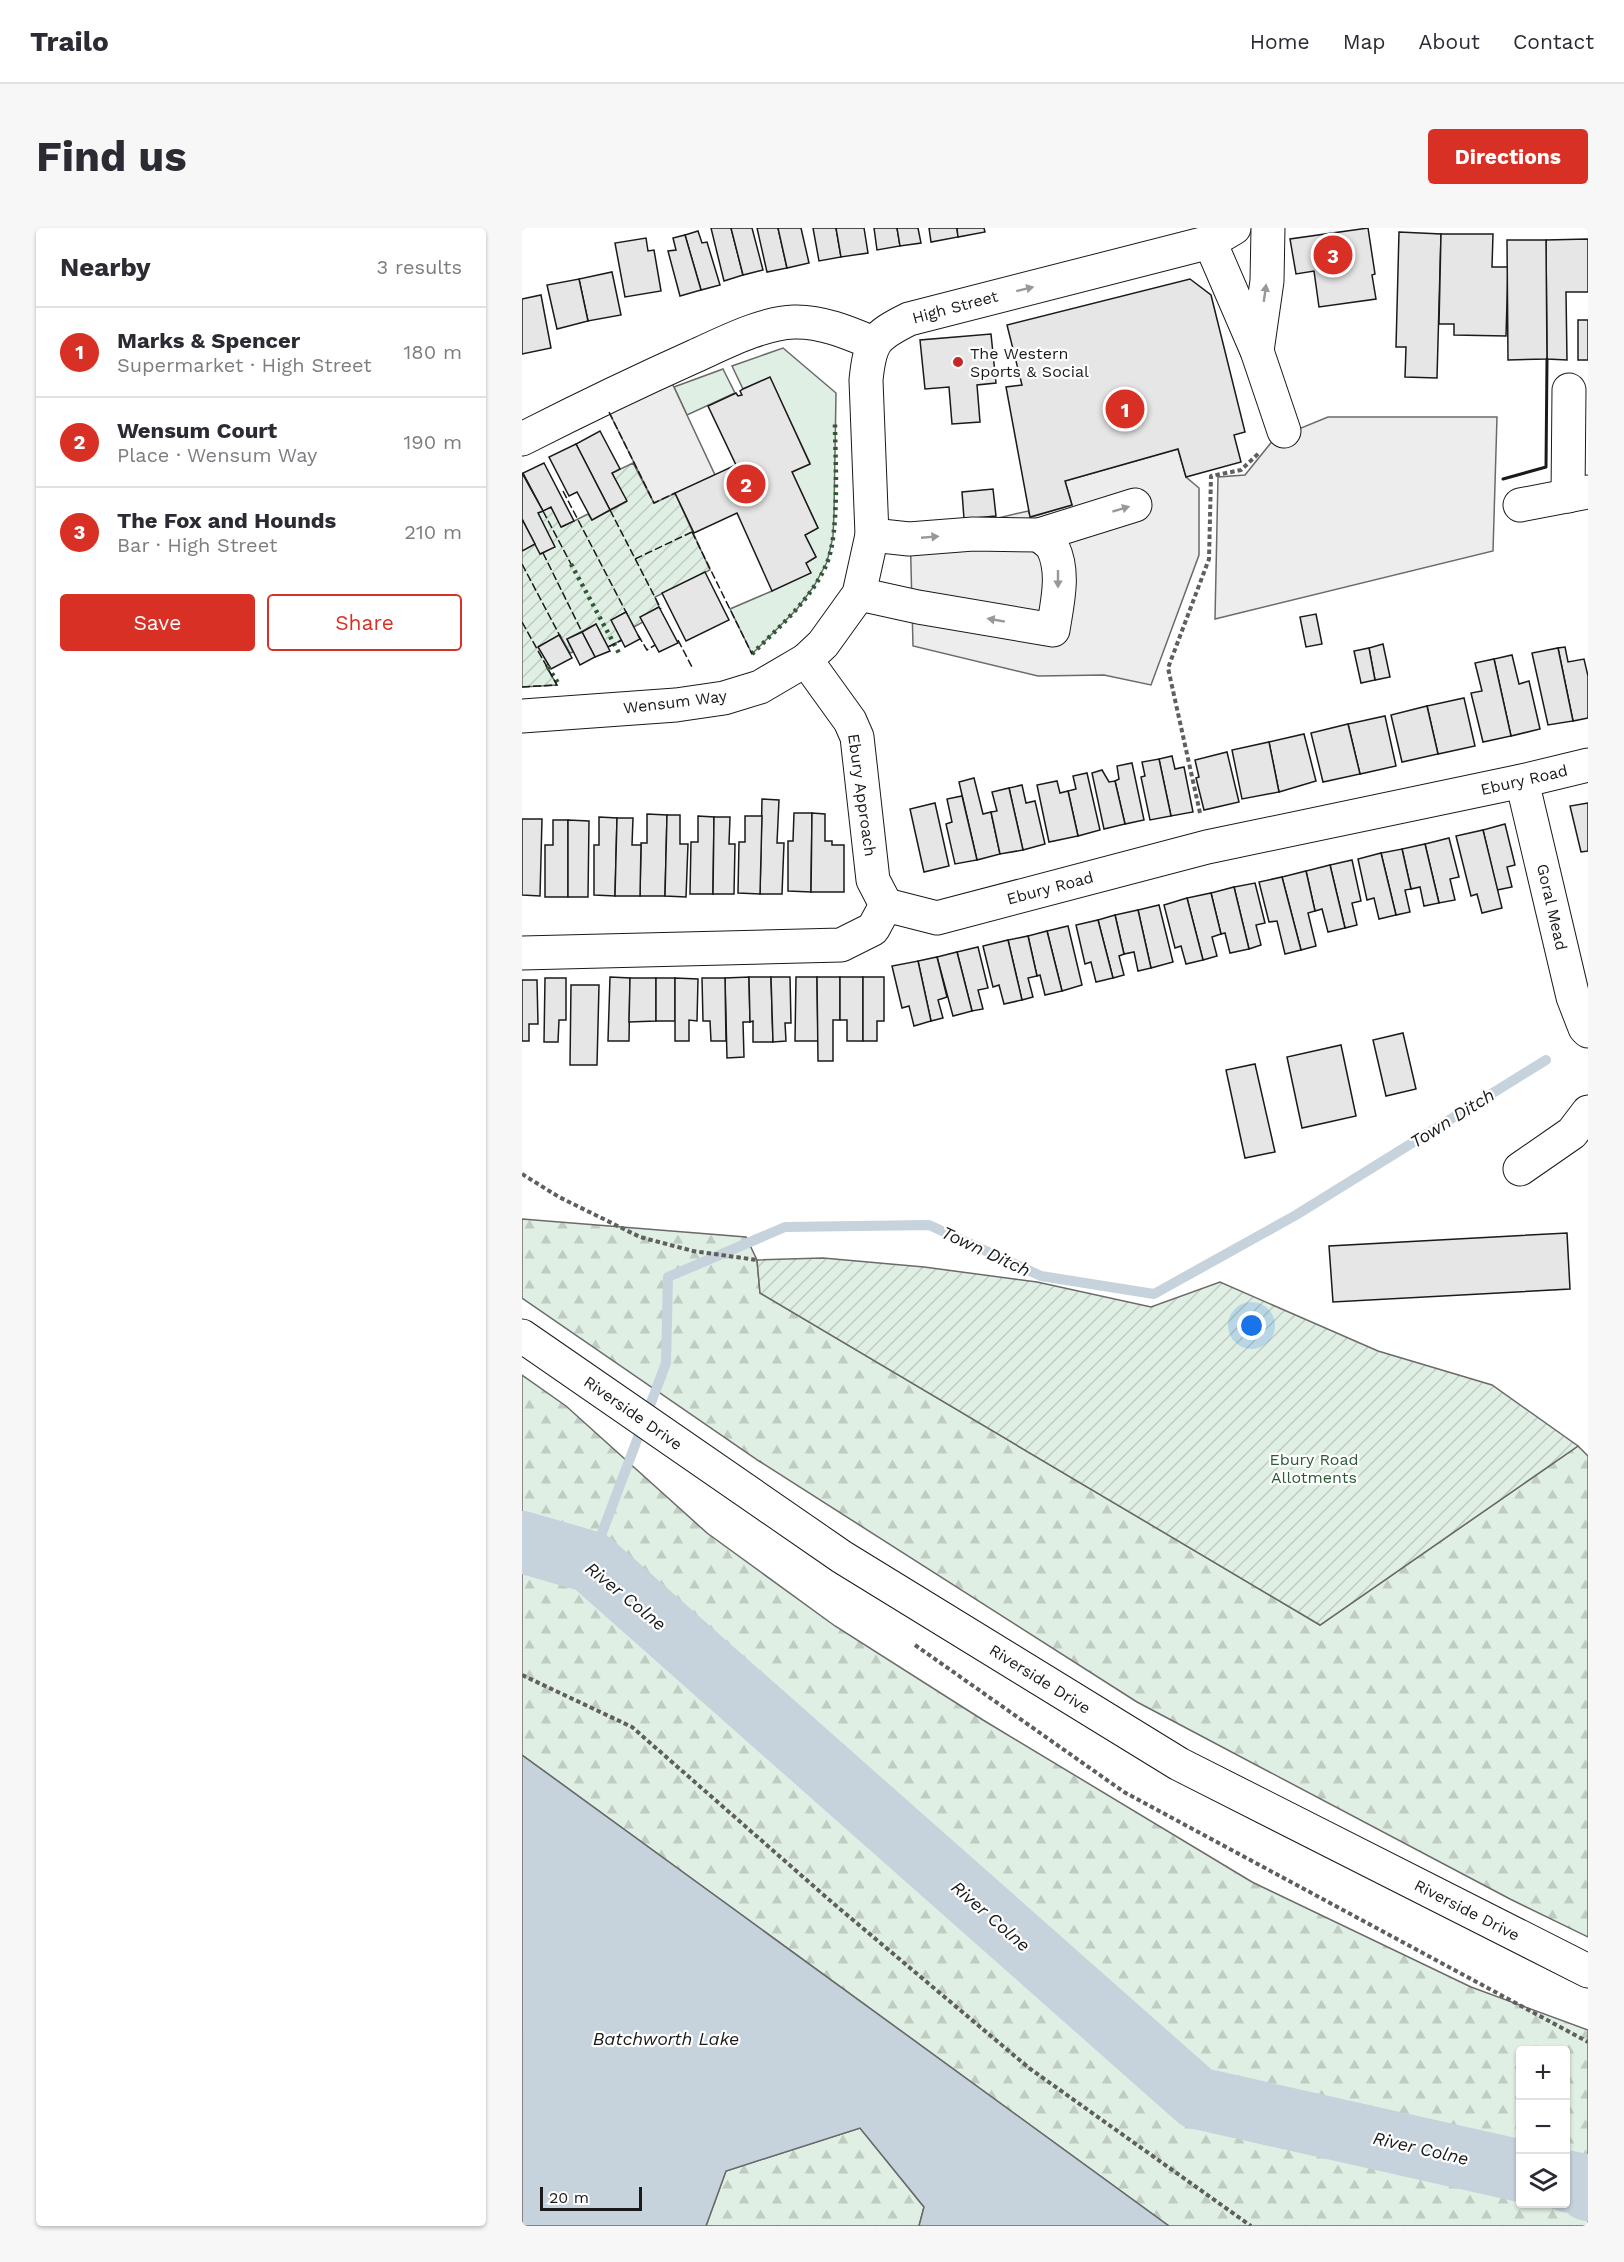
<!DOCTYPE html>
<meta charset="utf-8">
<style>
:root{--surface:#fff;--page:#f7f7f7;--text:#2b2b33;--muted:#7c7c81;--line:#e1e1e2;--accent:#d93025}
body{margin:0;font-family:"Work Sans",sans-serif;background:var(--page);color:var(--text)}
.controls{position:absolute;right:18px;bottom:18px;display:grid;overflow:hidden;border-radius:6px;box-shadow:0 2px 4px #0004}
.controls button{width:54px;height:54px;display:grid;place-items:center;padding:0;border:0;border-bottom:2px solid var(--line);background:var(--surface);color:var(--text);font:30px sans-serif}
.scale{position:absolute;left:18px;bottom:15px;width:102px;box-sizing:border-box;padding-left:6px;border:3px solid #1a1a1a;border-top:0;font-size:16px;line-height:21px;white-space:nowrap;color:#1a1a1a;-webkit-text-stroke:4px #fff;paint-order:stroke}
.you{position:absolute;left:730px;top:1098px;width:21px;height:21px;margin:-15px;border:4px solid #fff;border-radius:50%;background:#1a73e8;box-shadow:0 0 0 9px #1a73e833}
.badge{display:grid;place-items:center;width:39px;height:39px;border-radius:50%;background:var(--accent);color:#fff;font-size:20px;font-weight:700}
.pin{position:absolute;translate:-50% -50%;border:3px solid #fff;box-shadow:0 2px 6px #0006}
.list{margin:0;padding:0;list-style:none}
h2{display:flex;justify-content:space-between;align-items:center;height:78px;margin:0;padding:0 24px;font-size:26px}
h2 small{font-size:20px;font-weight:400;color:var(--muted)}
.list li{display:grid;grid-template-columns:39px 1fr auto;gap:18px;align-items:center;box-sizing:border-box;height:90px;padding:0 24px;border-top:2px solid var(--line)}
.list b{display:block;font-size:22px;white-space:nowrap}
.list p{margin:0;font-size:20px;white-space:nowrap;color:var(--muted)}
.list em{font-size:20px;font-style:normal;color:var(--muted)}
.actions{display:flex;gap:12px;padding:18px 24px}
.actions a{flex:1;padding:14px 0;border:2px solid var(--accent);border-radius:6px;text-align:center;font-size:21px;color:var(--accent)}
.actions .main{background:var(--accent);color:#fff}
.icon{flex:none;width:33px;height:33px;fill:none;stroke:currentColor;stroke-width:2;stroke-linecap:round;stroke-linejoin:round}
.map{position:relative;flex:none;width:1066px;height:1998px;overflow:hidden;border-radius:6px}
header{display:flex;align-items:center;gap:36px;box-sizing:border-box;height:84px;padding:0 30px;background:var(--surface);border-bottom:2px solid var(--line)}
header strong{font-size:28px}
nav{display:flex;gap:33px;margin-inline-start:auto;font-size:21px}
.intro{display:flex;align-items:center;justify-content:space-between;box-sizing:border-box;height:144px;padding:0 36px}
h1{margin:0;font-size:42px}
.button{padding:15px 27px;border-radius:6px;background:var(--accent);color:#fff;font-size:21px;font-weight:700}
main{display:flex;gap:36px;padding:0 36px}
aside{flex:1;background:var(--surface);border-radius:6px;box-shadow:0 2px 4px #0004}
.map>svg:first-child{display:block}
.green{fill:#e0efe3;stroke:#6a6a6a;stroke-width:1.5}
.forest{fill:url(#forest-firs);stroke:#6a6a6a;stroke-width:1.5;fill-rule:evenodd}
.garden{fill:url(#garden-furrows);stroke:#6a6a6a;stroke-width:1.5}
.parking{fill:#ededed;stroke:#6a6a6a;stroke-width:1.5}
.water{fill:#c6d2dc;stroke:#6a6a6a;stroke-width:1.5}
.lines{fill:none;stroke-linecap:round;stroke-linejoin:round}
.stream{stroke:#c6d2dc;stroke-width:10}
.river{stroke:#c6d2dc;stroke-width:62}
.building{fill:#e6e6e6;stroke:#1a1a1a;stroke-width:1.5}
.minor-casing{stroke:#1a1a1a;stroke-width:35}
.major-casing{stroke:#1a1a1a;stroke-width:35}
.path{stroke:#5f5f5f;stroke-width:4;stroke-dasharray:4.5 3;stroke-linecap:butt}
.minor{stroke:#fff;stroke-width:33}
.major{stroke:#fff;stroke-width:33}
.hedge{stroke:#2b5a34;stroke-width:4.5;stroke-dasharray:3 4.5;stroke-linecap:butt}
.fence{stroke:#1a1a1a;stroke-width:1.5;stroke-dasharray:8 3;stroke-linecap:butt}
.wall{stroke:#1a1a1a;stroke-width:3}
.oneway{fill:#989898}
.poi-dot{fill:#c62828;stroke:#fff;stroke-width:2}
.labels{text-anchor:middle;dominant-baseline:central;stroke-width:4.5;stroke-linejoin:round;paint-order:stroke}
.street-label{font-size:16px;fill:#1a1a1a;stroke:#fff}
.poi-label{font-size:16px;fill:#1a1a1a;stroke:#fff;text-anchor:start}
.park-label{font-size:16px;fill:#2b5a34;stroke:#fff}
.water-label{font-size:18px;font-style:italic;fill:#1a1a1a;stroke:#fff}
</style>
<header>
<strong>Trailo</strong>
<nav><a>Home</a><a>Map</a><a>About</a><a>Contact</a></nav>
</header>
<div class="intro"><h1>Find us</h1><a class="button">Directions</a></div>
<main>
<aside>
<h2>Nearby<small>3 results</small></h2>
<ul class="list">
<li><span class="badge">1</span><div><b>Marks &amp; Spencer</b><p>Supermarket · High Street</p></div><em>180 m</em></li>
<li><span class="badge">2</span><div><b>Wensum Court</b><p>Place · Wensum Way</p></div><em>190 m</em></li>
<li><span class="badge">3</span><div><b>The Fox and Hounds</b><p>Bar · High Street</p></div><em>210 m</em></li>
</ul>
<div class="actions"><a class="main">Save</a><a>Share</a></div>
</aside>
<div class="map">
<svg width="1066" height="1998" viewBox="0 0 1066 1998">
<defs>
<pattern id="forest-firs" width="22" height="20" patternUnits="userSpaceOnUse" patternTransform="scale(1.5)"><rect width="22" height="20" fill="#e0efe3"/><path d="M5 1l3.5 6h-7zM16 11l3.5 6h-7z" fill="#c0ccc2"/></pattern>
<pattern id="garden-furrows" width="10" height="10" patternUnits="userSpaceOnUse" patternTransform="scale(1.5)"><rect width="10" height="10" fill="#e0efe3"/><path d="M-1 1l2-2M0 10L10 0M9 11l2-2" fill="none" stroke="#c0ccc2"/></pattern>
</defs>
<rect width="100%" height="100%" fill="#fff"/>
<g class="green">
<polygon points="261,120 314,165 312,285 311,309 305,334 292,358 275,381 230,426 208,381 250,363 284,335 294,329 283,307 296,300 270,244 288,235 248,150 221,161 210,138"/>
<polygon points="201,141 213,165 165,187 152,159"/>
</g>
<g class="forest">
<polygon points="0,991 224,1009 235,1032 238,1065 798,1397 1056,1218 1066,1228 1066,1709 988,1671 615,1474 237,1233 0,1070"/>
<path d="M0,1147L44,1178L185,1305L313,1398L461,1492L730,1654L949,1759L1066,1802V1998H647L0,1527ZM999,1822H1044V1976H999Z"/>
<polygon points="338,1900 402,1979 397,1998 184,1998 204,1943"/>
</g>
<g class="garden">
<polygon points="111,235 132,275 153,265 188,342 133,369 137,379 119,389 121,394 112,399 104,384 90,392 100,412 86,419 74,396 45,411 51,424 48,425 38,407 17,418 26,436 24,438 35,457 0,459 0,323 13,316 19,326 32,319 16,285 29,279 40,299 66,286 70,292 104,274 90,245"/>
<polygon points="301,1030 402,1039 515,1054 629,1079 698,1054 856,1123 970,1157 1056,1218 798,1397 238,1065 235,1032"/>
</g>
<g class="parking">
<polygon points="150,155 193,247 132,275 87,184"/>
<polygon points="806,189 975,189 971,323 693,391 696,249 723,247 752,211"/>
<polygon points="656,221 664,249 677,260 677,327 629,457 582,447 516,448 391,418 388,299 472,291 506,283 509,289 550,277 543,253"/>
</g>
<polygon class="water" points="0,1527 647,1998 397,1998 402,1979 338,1900 204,1943 184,1998 0,1998"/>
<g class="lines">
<g class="stream">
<polyline points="69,1334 144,1135 146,1049 263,999 407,997 519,1048 632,1066 774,987 1024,832"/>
<polyline points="1063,1957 1066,1957"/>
</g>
<g class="river">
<polyline points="0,1314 69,1334 675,1870 999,1943"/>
<polyline points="1044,1953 1063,1957 1066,1962"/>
</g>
</g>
<g class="building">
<polygon points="189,0 209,0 221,47 202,53"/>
<polygon points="209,0 230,0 241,42 221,47"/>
<polygon points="235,0 256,0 265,40 245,44"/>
<polygon points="256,0 279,0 287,35 265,40"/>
<polygon points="291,0 314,0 319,29 297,33"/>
<polygon points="314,0 342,0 346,25 319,29"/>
<polygon points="352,0 375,0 378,18 355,22"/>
<polygon points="375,0 396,0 399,15 378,18"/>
<polygon points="407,0 435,0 436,9 409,14"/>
<polygon points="435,0 462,0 463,4 436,9"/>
<polygon points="846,0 853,46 850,47 854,71 797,79 792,43 774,46 768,11"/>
<polygon points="176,3 180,15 185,14 198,57 179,62 163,7"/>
<polygon points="877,4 919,6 915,150 883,149 884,119 874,119"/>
<polygon points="919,6 971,6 970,39 986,39 984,108 932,107 932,96 917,96"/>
<polygon points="163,7 179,62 158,68 146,23 154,22 151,10"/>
<polygon points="124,10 126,23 132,22 139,63 103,69 93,15"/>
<polygon points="1066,11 1066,64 1044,64 1045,132 1025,131 1024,12"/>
<polygon points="985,12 1024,12 1025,131 986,132"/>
<polygon points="90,44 99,87 66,93 57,51"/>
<polygon points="57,51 66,93 35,101 25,57"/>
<polygon points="668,51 689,67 723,204 712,207 719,234 664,249 656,221 543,253 550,277 508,289 484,159 500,157 485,97"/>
<polygon points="19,67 29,120 0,126 0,71"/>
<rect x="1056" y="92" width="10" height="40"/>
<polygon points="469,106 474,155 455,157 458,194 430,196 427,159 403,161 398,112"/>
<polygon points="248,149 288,236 270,244 296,300 283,307 294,329 284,335 289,345 250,363 215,285 172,305 153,265 214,237 186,178 214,165 216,168 220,167 218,163 221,161"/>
<polygon points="78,203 98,241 90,245 105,273 88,282 54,216"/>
<polygon points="54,216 88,282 70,292 55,264 47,268 27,229"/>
<polygon points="22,235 52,293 39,299 29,279 21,283 1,245"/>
<polygon points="0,245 21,283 16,285 33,319 18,326 0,291"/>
<polygon points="471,261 474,288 442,291 440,264"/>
<polygon points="0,291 13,316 0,323"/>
<polygon points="183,344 207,392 164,413 140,365"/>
<polygon points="137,379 156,415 137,424 118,389"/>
<polygon points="104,384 118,411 103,419 89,392"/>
<polygon points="794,386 800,416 784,419 778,389"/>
<polygon points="74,396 88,423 73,429 60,404"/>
<polygon points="60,404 73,429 58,437 45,411"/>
<polygon points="37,407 50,430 29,441 16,419"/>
<polygon points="861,416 868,449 853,452 847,420"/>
<polygon points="1043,419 1046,434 1062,431 1066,448 1066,490 1051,493 1036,420"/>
<polygon points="847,420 853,452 839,455 832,423"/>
<polygon points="1036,420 1051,493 1026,497 1010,425"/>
<polygon points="990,427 997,456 1007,453 1018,501 989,508 972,431"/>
<polygon points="972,431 989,508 961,514 949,465 960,463 953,435"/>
<polygon points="942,470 953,518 916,526 905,478"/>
<polygon points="905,478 916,526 880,534 869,487"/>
<polygon points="863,488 874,538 838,546 826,496"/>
<polygon points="826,496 838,546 801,554 789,505"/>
<polygon points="782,506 794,553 757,564 747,514"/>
<polygon points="747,514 757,564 720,571 710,522"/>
<polygon points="705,524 717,574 682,582 674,550 677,549 673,532"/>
<polygon points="650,528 653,541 662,539 671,584 649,588 637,531"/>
<polygon points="637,531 649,588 628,592 619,549 623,548 620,534"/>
<polygon points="610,535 622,592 603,596 593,553 597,551 595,538"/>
<polygon points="580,542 587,554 593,553 603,596 582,601 570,545"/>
<polygon points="565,545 578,602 556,608 546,563 554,561 551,548"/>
<polygon points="452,550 461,586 469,584 478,626 455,632 437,554"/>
<polygon points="535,553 538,565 546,563 556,608 527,614 515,557"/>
<polygon points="500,557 504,575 513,573 523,616 501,622 487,560"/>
<polygon points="487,560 501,622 478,626 469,584 475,583 470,564"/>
<polygon points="440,568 455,632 433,636 424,596 430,594 425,571"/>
<polygon points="240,571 257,572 255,615 262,615 260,666 238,666"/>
<polygon points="413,575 427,638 402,644 388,581"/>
<polygon points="1066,575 1066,623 1059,624 1048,578"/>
<polygon points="272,585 290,585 289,664 266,663 266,613 271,613"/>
<polygon points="290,585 303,586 303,613 310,613 310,617 322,617 322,664 289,664"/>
<polygon points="125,586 145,587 143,668 118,668 119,615 125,615"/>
<polygon points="145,587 158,587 158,616 166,616 164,669 143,668"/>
<polygon points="176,588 192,589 191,666 168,666 169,614 176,614"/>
<polygon points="223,588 240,588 238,666 216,665 217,614 223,614"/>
<polygon points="77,589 95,590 93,668 72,667 72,617 77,617"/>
<polygon points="192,589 208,589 207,616 213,616 212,666 191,666"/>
<polygon points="95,590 111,590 110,617 119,617 118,668 93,668"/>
<polygon points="0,591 20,591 18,668 0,667"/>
<polygon points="31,592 46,592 46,669 23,669 23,617 31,617"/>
<polygon points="46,592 67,593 66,669 46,669"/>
<polygon points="983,596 993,637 985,639 990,659 975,662 961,602"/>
<polygon points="961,602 980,680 960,685 955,666 949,668 934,608"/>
<polygon points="927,610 937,649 928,651 933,672 917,675 903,616"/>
<polygon points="903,616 917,675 902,678 898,659 889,661 880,621"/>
<polygon points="880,621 889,661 883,662 888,684 874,687 859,625"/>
<polygon points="859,625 874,687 857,691 852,670 845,672 836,631"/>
<polygon points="830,632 839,673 830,675 835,697 823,700 808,637"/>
<polygon points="808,637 823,700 806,704 800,681 793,683 784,643"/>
<polygon points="784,643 793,683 786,685 794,718 779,722 760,649"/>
<polygon points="760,649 779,722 763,726 755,693 747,694 737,654"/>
<polygon points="733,655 743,695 734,697 739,717 727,721 712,659"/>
<polygon points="712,659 727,721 708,725 703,705 699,706 689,665"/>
<polygon points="689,665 699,706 690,709 695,728 681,732 665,670"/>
<polygon points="665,670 681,732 664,736 659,718 653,720 642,677"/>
<polygon points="637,677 651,734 629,740 616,682"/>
<polygon points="616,682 629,740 616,743 612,724 602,726 593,687"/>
<polygon points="593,687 602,726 597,728 602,747 591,750 576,692"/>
<polygon points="576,692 591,750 574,754 569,734 563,736 554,697"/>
<polygon points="546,698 560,757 540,763 525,703"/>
<polygon points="525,703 540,763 523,767 518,747 515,748 506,708"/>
<polygon points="506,708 515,748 506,750 511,769 500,772 486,712"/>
<polygon points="486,712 500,772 482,776 477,757 471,759 461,718"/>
<polygon points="456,719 466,760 456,762 461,781 450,783 435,724"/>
<polygon points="435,724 450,783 431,788 415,729"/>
<polygon points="415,729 425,769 416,772 421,790 409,793 396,733"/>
<polygon points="396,733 409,793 392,798 387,778 380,780 370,738"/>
<polygon points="88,749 108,750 107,813 86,813"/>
<polygon points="227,749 228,794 221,794 222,829 205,830 203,750"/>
<polygon points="227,749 249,749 251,814 231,814 231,793 228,794"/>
<polygon points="249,749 268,749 269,795 263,795 264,813 251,814"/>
<polygon points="274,749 295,749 296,813 273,813"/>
<polygon points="295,749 318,749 318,792 311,792 311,833 296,833"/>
<polygon points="318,749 341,749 341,813 325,813 325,792 318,792"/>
<polygon points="341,749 362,749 362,793 355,793 355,813 341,813"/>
<polygon points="23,750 44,750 44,792 37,792 36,814 22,814"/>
<polygon points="108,750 134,750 134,793 107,794"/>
<rect x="134" y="750" width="19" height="43"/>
<polygon points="153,750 176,751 175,793 167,792 167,813 153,813"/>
<polygon points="180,750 203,750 204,813 189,813 188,793 181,793"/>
<polygon points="0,752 15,752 16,796 7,796 7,813 0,813"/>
<polygon points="49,757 77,757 75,837 48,837"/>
<polygon points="881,805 894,861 864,868 851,812"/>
<polygon points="819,817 834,888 780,900 765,829"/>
<polygon points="733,836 753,924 723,930 704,842"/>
<polygon points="1045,1005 1048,1061 811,1074 807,1018"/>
</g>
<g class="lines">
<defs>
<g id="minor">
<polyline points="688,14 735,123 762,203"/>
<polyline points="735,123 745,53 746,0"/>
<path d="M0,211C57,182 115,154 173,128C202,115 240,95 272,94C299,93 327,105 351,115"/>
<polyline points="1046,268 1047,162"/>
<polyline points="998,277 1066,264"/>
<polyline points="350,307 387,311 451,306 517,307 613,277"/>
<path d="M337,366L396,379L531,402C535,376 543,345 531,320C528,315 522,311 517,307"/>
<polyline points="284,432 328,493 335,509 351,652 364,677"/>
<path d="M0,488L154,477L202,470L238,459L284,432L301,416L337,366L350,307L344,152C348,113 353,108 387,91L688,14L712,0"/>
<polyline points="1000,553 1051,769 1063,800 1066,803"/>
<polyline points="0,725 319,717 351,701 364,677 415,690 685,619 1000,553 1066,537"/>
<polyline points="998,941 1050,905 1066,884"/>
</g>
<polyline id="major" points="0,1108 320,1329 657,1536 1066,1743"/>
</defs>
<use href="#minor" class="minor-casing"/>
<use href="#major" class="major-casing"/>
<g class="path">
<polyline points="678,585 646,440 687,331 689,248 719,242 737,225"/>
<polyline points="0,946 37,969 118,1009 171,1023 235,1032"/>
<polyline points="393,1417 602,1564 1066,1814"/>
<polyline points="0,1447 110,1499 312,1676 507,1840 729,1998"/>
</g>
<use href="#minor" class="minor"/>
<use href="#major" class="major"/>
<g class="hedge">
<polyline points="49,336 98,427"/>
<path d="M230,426C257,399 290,371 305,335C318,303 313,230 313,193"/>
<polyline points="26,439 36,455"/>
</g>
<g class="fence">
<polyline points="87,184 132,275 153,265"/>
<polyline points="41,263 105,386"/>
<polyline points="88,282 139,381"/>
<polyline points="21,283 49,336"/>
<polyline points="170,304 230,426"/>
<polyline points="21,325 60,404"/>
<polyline points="113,331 170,304"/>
<polyline points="0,336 39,410"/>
<polyline points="0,394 35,457 0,459"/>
<polyline points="116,407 125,422 133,417"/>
<polyline points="156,412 171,441"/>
<polyline points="86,419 100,412"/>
</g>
<polyline class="wall" points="981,251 1024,239 1025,131"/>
</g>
<defs><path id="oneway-solid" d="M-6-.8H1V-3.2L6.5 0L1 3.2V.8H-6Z" transform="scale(1.5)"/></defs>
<g class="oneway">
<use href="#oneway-solid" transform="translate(503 61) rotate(-14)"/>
<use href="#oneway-solid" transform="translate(743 65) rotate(-82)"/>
<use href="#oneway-solid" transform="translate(599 281) rotate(-17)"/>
<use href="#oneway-solid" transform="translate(408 309) rotate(-5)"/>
<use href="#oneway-solid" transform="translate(536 351) rotate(90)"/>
<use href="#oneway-solid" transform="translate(474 392) rotate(-170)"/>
</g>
<circle class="poi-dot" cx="436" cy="134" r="6"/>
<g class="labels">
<g class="street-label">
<text transform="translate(433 79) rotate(-15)">High Street</text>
<text transform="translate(153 474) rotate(-7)">Wensum Way</text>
<text transform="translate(1002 552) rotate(-13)">Ebury Road</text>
<text transform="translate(340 567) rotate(82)">Ebury Approach</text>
<text transform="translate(528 660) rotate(-15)">Ebury Road</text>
<text transform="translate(1030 679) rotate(77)">Goral Mead</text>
<text transform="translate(111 1185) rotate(35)">Riverside Drive</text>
<text transform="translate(518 1451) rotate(32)">Riverside Drive</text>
<text transform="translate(945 1682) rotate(27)">Riverside Drive</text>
</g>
<g class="poi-label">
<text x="448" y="125">The Western<tspan x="448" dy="18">Sports &amp; Social</tspan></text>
</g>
<g class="park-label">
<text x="792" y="1231">Ebury Road<tspan x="792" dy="18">Allotments</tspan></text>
</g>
<g class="water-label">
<text transform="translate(930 890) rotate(-32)">Town Ditch</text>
<text transform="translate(464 1023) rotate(25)">Town Ditch</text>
<text transform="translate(104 1368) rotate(39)">River Colne</text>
<text transform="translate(469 1688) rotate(41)">River Colne</text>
<text x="144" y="1810">Batchworth Lake</text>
<text transform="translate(899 1920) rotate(13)">River Colne</text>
</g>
</g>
</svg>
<div class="controls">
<button>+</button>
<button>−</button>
<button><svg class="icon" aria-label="layers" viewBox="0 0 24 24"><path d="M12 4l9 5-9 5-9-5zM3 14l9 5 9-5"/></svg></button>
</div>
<div class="scale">20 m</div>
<div class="you"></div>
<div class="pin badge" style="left:603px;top:181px">1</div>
<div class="pin badge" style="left:224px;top:256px">2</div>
<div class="pin badge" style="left:811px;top:27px">3</div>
</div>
</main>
